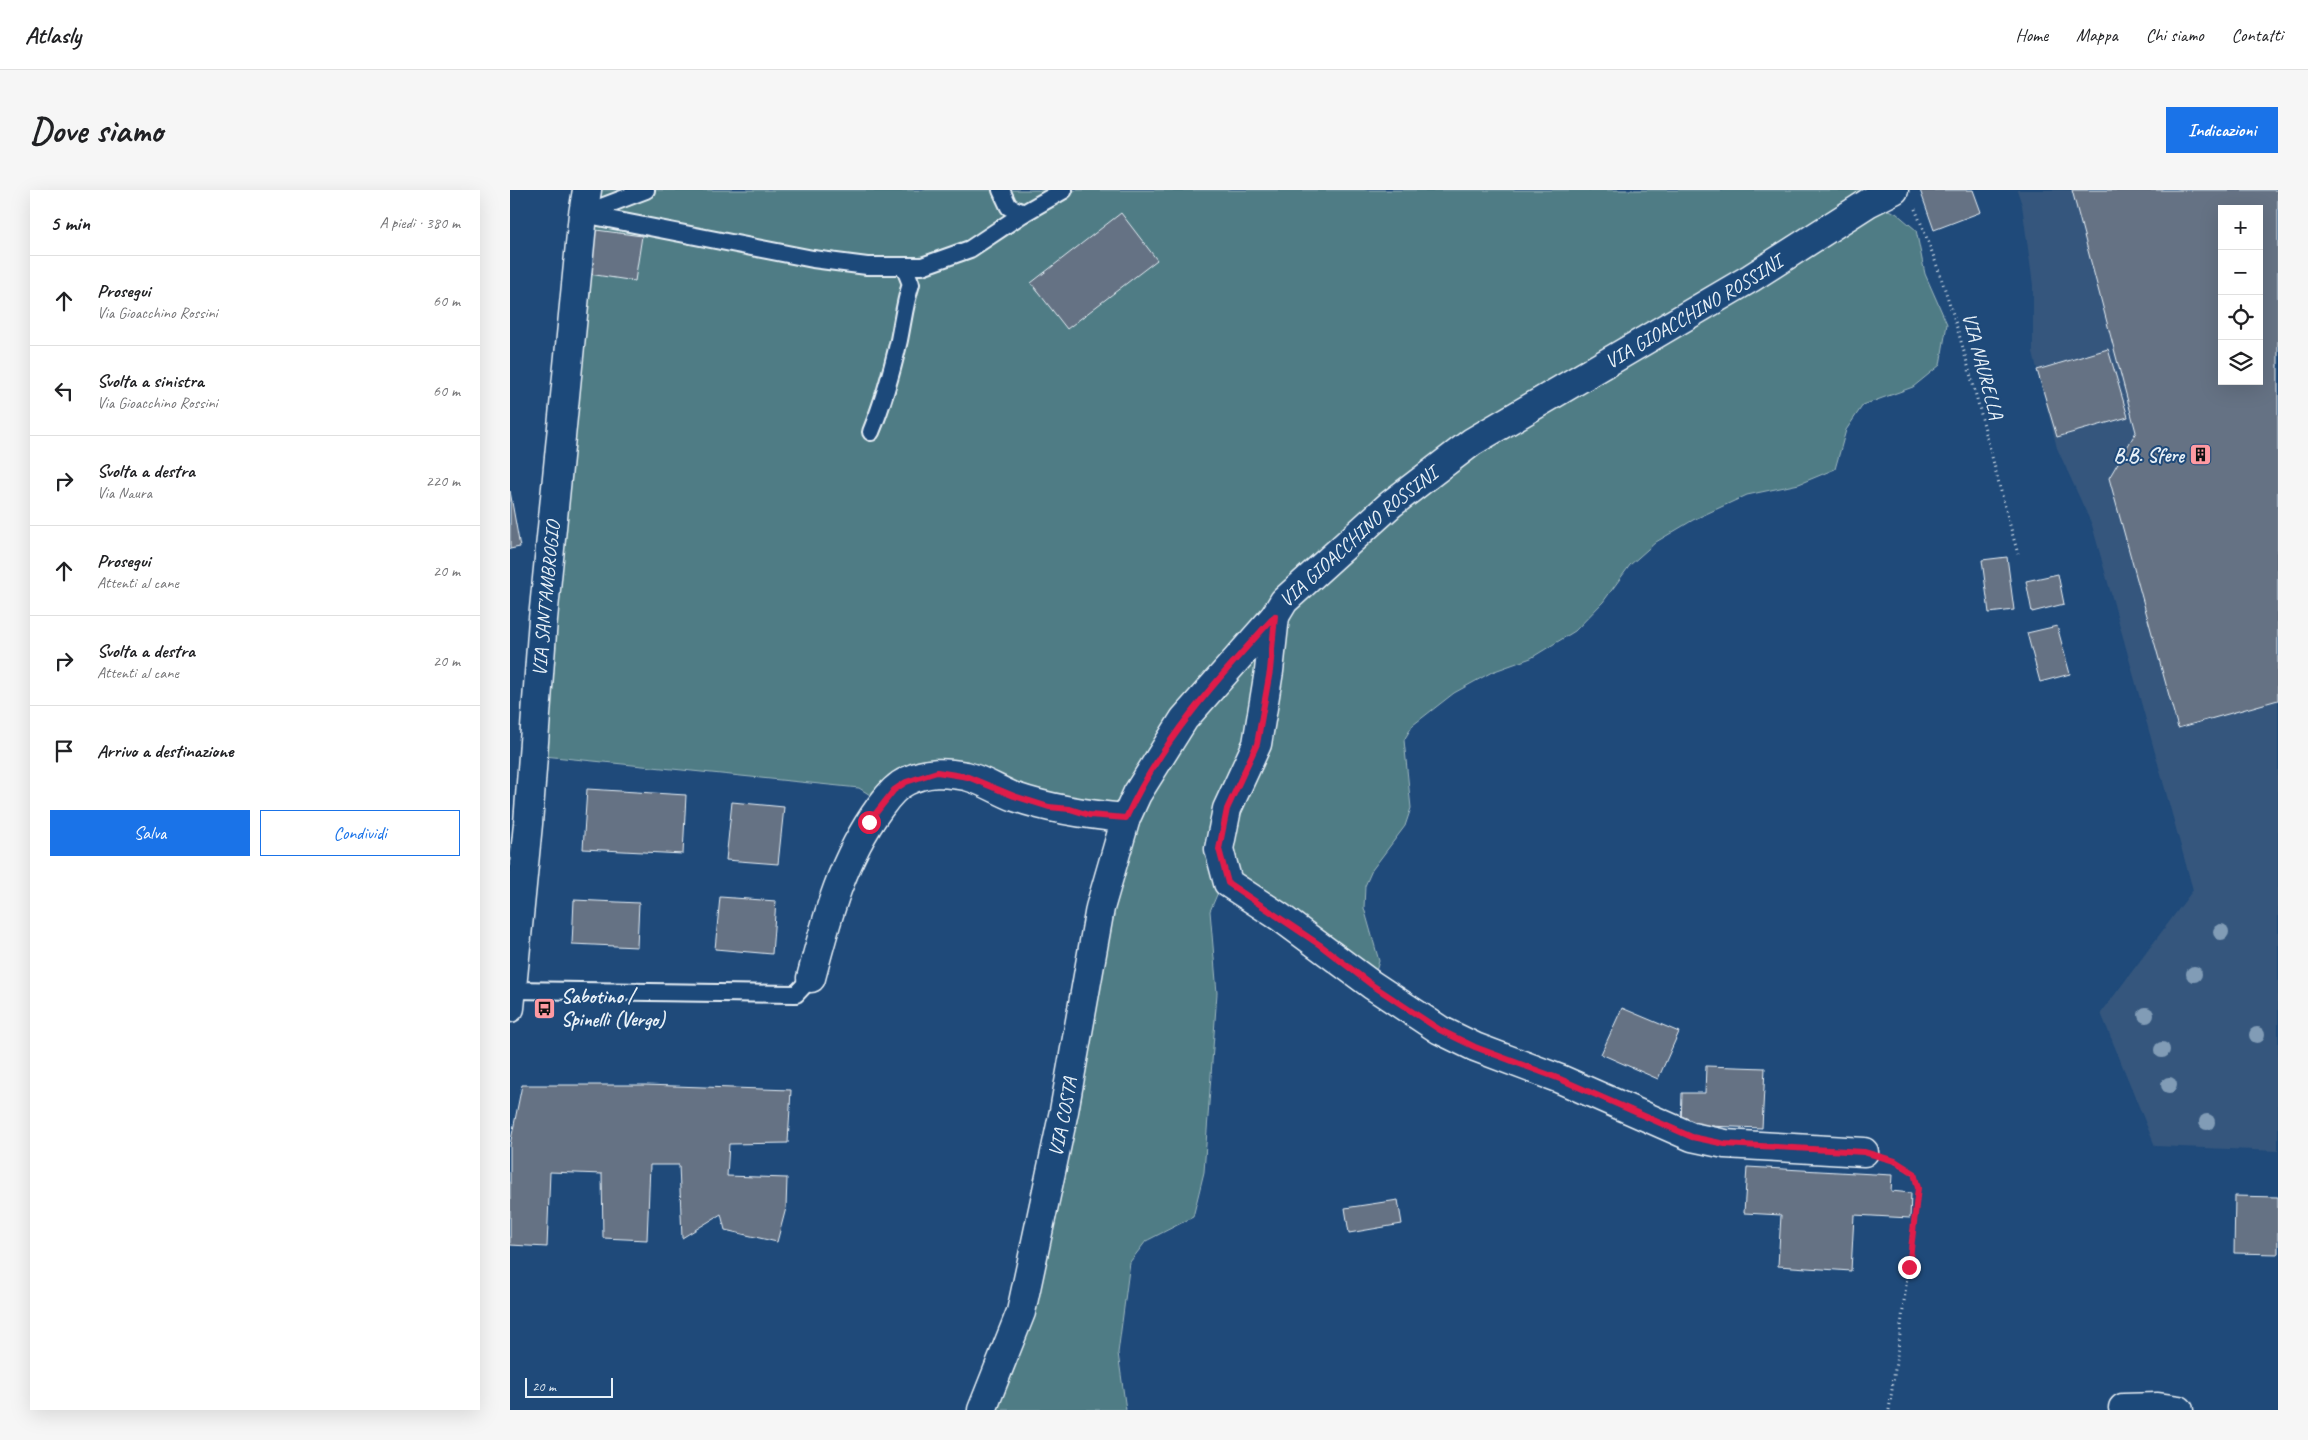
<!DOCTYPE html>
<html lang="it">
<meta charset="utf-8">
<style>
:root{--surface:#fff;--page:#f6f6f6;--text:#202124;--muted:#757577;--line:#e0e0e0;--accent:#1a73e8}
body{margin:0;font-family:Caveat,sans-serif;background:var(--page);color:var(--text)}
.controls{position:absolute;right:15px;top:15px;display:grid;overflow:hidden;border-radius:0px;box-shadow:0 5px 20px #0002}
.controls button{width:45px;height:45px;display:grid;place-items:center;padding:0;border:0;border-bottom:1px solid var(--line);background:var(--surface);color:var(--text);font:25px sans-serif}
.scale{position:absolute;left:15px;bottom:12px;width:88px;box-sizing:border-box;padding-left:5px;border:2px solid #e8f1f8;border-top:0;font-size:14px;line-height:18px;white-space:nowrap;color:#e8f1f8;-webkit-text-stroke:4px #1f4a7a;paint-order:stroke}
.stop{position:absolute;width:15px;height:15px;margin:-11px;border:4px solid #e11d48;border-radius:50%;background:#fff}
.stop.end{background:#e11d48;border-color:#fff;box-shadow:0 1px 5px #0008}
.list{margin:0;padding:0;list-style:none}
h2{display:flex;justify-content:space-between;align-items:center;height:65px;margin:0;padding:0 20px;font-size:21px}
h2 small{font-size:16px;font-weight:400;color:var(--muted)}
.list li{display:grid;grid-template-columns:32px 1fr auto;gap:15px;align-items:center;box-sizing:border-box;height:90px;padding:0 20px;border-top:1px solid var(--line)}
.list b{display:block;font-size:19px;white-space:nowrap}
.list p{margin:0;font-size:16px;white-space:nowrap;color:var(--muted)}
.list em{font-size:16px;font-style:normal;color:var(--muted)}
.actions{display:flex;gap:10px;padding:15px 20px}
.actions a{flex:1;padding:11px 0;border:1px solid var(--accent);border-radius:0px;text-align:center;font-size:18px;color:var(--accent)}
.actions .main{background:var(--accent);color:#fff}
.icon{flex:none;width:28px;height:28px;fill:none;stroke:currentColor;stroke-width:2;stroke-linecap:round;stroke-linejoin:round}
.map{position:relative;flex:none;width:1768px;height:1220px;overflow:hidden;border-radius:0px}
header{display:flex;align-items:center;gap:30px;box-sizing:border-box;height:70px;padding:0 25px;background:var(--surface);border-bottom:1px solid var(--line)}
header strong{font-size:24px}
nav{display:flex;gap:28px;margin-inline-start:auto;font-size:18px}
.intro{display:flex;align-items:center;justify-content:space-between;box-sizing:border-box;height:120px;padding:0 30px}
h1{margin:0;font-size:35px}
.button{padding:12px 22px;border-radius:0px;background:var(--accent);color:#fff;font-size:18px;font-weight:700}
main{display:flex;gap:30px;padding:0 30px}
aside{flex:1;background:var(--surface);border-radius:0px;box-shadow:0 5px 20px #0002}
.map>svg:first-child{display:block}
.built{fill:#34567d;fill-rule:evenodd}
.green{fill:#4f7c85;stroke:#9cb6be}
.building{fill:#657284;stroke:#e8f1f8;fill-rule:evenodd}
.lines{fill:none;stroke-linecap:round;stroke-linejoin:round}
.lane-casing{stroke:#e8f1f8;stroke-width:20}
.street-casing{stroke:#e8f1f8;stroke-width:31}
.path{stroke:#e8f1f8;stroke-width:3;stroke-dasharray:1 4;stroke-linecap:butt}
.lane{stroke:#1f4a7a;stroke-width:16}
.street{stroke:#1f4a7a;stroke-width:28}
.tree{fill:#819cb6}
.route{stroke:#e11d48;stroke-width:6}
.labels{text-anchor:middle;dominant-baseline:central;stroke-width:4;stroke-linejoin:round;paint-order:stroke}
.street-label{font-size:20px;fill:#e8f1f8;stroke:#1f4a7a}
.poi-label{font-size:20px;font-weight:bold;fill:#e8f1f8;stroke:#1f4a7a;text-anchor:end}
</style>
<header>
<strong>Atlasly</strong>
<nav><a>Home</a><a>Mappa</a><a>Chi siamo</a><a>Contatti</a></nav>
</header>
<div class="intro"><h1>Dove siamo</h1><a class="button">Indicazioni</a></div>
<main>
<aside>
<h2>5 min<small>A piedi · 380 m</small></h2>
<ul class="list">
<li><svg class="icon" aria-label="ahead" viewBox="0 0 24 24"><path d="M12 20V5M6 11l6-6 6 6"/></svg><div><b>Prosegui</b><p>Via Gioacchino Rossini</p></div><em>60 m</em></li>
<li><svg class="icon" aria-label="left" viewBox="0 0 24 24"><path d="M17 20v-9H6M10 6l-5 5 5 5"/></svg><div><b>Svolta a sinistra</b><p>Via Gioacchino Rossini</p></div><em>60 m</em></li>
<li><svg class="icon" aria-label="right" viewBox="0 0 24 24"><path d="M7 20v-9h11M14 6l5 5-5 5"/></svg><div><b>Svolta a destra</b><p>Via Naura</p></div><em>220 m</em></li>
<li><svg class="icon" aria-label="ahead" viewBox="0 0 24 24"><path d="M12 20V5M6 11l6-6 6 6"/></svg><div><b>Prosegui</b><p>Attenti al cane</p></div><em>20 m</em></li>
<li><svg class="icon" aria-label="right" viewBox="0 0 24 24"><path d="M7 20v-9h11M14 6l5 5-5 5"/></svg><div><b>Svolta a destra</b><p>Attenti al cane</p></div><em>20 m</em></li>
<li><svg class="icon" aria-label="arrive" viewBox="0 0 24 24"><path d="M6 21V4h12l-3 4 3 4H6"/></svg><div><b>Arrivo a destinazione</b></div></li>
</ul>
<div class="actions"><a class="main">Salva</a><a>Condividi</a></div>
</aside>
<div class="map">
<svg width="1768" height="1220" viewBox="0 0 1768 1220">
<rect width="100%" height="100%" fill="#1f4a7a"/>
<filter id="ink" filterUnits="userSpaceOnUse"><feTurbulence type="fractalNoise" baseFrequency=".02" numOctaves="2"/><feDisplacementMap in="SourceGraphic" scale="10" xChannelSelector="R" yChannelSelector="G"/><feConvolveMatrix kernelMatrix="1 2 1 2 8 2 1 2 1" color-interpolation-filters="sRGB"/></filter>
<g filter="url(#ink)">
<path class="built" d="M1507,0H1768V961L1645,956L1591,823L1683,700L1582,335L1547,258L1523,163V95L1512,15ZM1712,19H1749V191H1712Z"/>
<polygon class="green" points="81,0 1384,0 1359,13 1386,23 1406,40 1415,84 1437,134 1430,175 1403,197 1353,215 1336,240 1325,279 1289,294 1237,305 1183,330 1146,352 1120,375 1093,412 1065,441 1021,468 982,482 944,503 903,535 894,550 901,618 895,636 862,680 855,696 854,718 869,771 862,795 709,700 700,721 707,803 694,982 683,1027 636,1051 620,1072 608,1163 616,1220 472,1220 482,1197 616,628 427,582 373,613 349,598 34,566"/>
<g class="building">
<polygon points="1410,0 1463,0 1471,22 1424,40"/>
<path d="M1562,0H1768V510L1668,538L1599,288L1626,242ZM1712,19H1749V191H1712Z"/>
<polygon points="611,23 647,70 557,139 521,93"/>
<polygon points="86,40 132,46 125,91 79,84"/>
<polygon points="1598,159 1618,227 1547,247 1527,180"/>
<polygon points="0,301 10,357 0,359"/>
<polygon points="1497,367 1504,420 1479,423 1472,370"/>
<polygon points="1548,384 1554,414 1522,422 1516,391"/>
<polygon points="1547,436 1560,484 1530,492 1517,443"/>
<polygon points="77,599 176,605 173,664 73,659"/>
<polygon points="222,612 274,617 268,674 216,670"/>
<polygon points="210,707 266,711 262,764 205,759"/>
<polygon points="64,710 129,713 127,757 62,754"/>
<polygon points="1112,818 1169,842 1148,889 1091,864"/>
<polygon points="1196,876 1255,878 1252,938 1171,935 1172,903 1195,903"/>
<polygon points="12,895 135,895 281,900 278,953 219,954 217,986 277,988 276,1018 267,1052 215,1040 211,1024 172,1048 169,975 140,975 137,1050 93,1048 92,984 40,982 37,1057 0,1055 0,955"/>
<polygon points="1237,977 1382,985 1381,1001 1401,1003 1400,1028 1344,1025 1341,1081 1268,1076 1271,1025 1234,1023"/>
<polygon points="1725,1006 1768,1007 1768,1064 1724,1063"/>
<polygon points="888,1010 892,1034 839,1043 835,1018"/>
</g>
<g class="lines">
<defs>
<g id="lane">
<polyline points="136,0 73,24 303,69 357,76 412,76 460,59 514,23"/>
<polyline points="491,0 499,17 514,23 554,0"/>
<path d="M361,242C373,213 382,181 389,150C393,130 395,112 401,94L394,76"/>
<polyline points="2,800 286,804 301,788"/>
</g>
<g id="street">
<polyline points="765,426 759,481 747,554 717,619 709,659 718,693 770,727 862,795 930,840 965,857 1050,889 1182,947 1215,954 1354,962"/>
<path d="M301,788C317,727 332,669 370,617C377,607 386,596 397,591C417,581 435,582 456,586C473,590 489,601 505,607C540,619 580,625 616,628"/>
<path id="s1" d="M0,818L18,634L33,429L73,24L77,0"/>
<polyline points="1613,1218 1648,1217 1669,1220"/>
<path id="s2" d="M472,1220L511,1122L554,921L590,718L616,628L627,604L674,529L765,426L774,411L881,314L962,252L1241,88L1358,13L1384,0"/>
</g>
</defs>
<use href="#lane" class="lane-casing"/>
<use href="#street" class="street-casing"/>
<g class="path">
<path d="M1405,19C1452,130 1475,248 1508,364"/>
<polyline points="1379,1220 1389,1152 1408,998 1404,983 1380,969"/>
</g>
<use href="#lane" class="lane"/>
<use href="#street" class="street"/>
</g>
<g class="tree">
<circle cx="1711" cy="742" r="8"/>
<circle cx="1684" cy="784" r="8"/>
<circle cx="1636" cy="825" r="8"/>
<circle cx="1747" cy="845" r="8"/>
<circle cx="1652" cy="860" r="8"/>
<circle cx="1659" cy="895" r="8"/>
<circle cx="1697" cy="932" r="8"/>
</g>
</g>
<g class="lines" filter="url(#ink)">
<path class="route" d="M359,632L384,600L396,592L427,582L458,587L504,606L539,617L560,619L579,625L616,628C651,551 708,488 765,426L760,481L747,554L717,619L709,659L718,693L810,755L862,795L930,840L965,857L1050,889L1182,947L1215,954L1354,962L1385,971L1404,983L1408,998L1399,1077"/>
</g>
<defs>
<symbol id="building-square" viewBox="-11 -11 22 22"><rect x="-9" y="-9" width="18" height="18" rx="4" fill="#ff9aa2" stroke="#1f4a7a"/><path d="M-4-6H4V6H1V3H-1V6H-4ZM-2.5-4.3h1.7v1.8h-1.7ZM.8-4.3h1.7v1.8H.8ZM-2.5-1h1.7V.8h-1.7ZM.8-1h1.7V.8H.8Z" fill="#111"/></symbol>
<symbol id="bus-square" viewBox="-11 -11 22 22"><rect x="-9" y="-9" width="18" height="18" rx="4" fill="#ff9aa2" stroke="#1f4a7a"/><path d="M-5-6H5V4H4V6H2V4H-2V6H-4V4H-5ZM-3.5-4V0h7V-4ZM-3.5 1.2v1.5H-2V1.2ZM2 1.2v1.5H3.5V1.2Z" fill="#111"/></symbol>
</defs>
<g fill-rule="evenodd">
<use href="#building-square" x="1678" y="252" width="25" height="25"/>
<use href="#bus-square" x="22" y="806" width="25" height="25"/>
</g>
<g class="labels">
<g class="street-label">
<text stroke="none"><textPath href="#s2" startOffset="1384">VIA GIOACCHINO ROSSINI</textPath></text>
<text transform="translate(1473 176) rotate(75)">VIA NAURELLA</text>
<text stroke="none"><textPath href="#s2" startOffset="979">VIA GIOACCHINO ROSSINI</textPath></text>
<text stroke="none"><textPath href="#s1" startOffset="411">VIA SANT'AMBROGIO</textPath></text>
<text stroke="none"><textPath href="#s2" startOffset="305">VIA COSTA</textPath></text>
</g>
<g class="poi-label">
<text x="1674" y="265">B.B. Sfere</text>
<text x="51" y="806" text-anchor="start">Sabotino /<tspan x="51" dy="23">Spinelli (Vergo)</tspan></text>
</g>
</g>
</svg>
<div class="controls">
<button>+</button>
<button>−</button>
<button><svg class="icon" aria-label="locate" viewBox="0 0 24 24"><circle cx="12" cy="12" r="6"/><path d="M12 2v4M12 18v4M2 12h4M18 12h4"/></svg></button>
<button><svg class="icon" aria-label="layers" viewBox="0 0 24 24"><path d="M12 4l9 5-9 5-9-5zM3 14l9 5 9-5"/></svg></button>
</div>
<div class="scale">20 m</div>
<div class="stop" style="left:359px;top:632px"></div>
<div class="stop end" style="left:1399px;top:1077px"></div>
</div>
</main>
